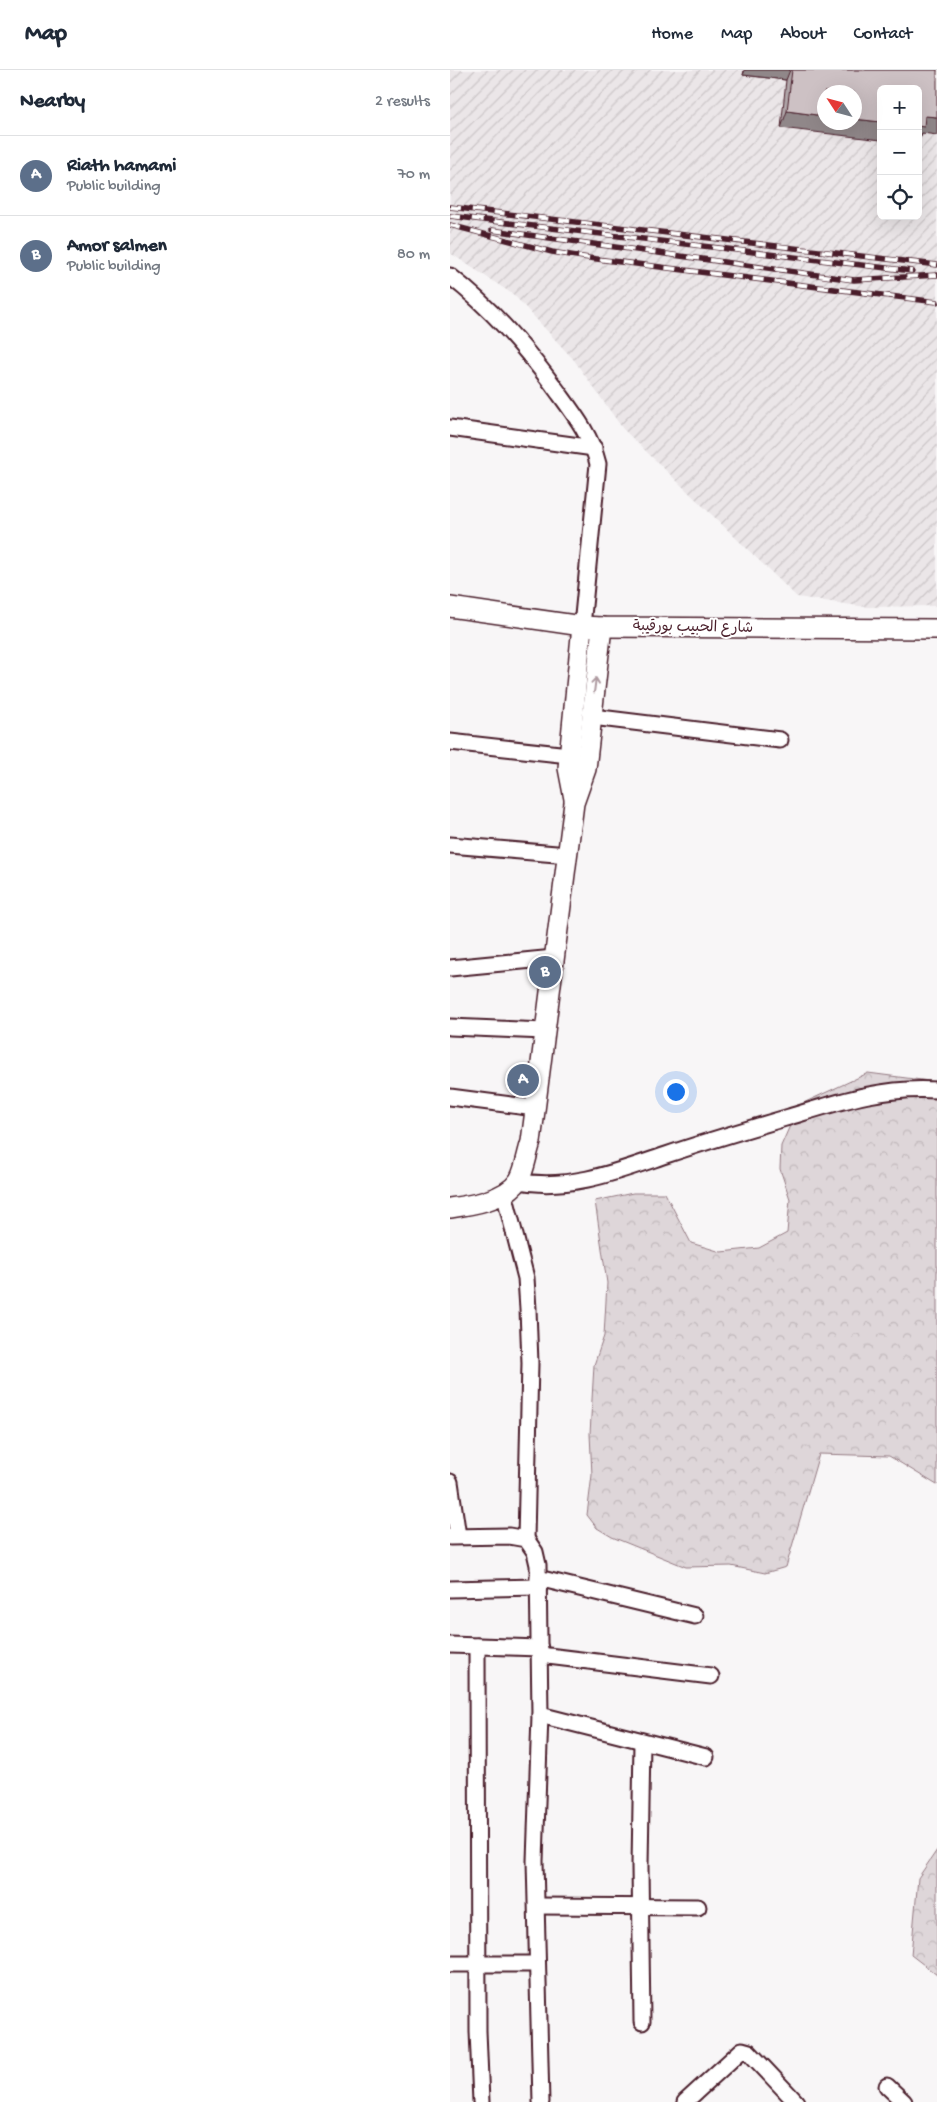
<!DOCTYPE html>
<meta charset="utf-8">
<style>
:root{--surface:#fff;--page:#f6f6f7;--text:#1f2937;--muted:#747a83;--line:#e0e1e3;--accent:#c8321e}
body{margin:0;font-family:"Gochi Hand","Playpen Sans Arabic",sans-serif;background:var(--page);color:var(--text)}
.controls{position:absolute;right:15px;top:15px;display:grid;overflow:hidden;border-radius:8px;box-shadow:0 5px 20px #0002}
.controls button{width:45px;height:45px;display:grid;place-items:center;padding:0;border:0;border-bottom:1px solid var(--line);background:var(--surface);color:var(--text);font:25px sans-serif}
.compass{position:absolute;left:367px;top:15px;width:45px;height:45px;border-radius:50%;background:var(--surface);box-shadow:0 5px 20px #0002;rotate:306deg}
.you{position:absolute;left:225px;top:1021px;width:18px;height:18px;margin:-12px;border:4px solid #fff;border-radius:50%;background:#1a73e8;box-shadow:0 0 0 8px #1a73e833}
.badge{display:grid;place-items:center;width:32px;height:32px;border-radius:50%;background:var(--accent);color:#fff;font-size:16px;font-weight:700}
.pin{position:absolute;translate:-50% -50%;border:2px solid #fff;box-shadow:0 1px 5px #0006}
.list{margin:0;padding:0;list-style:none}
h2{display:flex;justify-content:space-between;align-items:center;height:65px;margin:0;padding:0 20px;font-size:21px}
h2 small{font-size:16px;font-weight:400;color:var(--muted)}
.list li{display:grid;grid-template-columns:32px 1fr auto;gap:15px;align-items:center;box-sizing:border-box;height:80px;padding:0 20px;border-top:1px solid var(--line)}
.list b{display:block;font-size:19px;white-space:nowrap}
.list p{margin:0;font-size:16px;white-space:nowrap;color:var(--muted)}
.list em{font-size:16px;font-style:normal;color:var(--muted)}
.icon{flex:none;width:28px;height:28px;fill:none;stroke:currentColor;stroke-width:2;stroke-linecap:round;stroke-linejoin:round}
.map{position:relative;flex:none;width:487px;height:2032px;overflow:hidden}
header{display:flex;align-items:center;gap:30px;box-sizing:border-box;height:70px;padding:0 25px;background:var(--surface);border-bottom:1px solid var(--line)}
header strong{font-size:24px}
nav{display:flex;gap:28px;margin-inline-start:auto;font-size:18px}
main{display:flex}
aside{flex:1;background:var(--surface)}
.map>svg:first-child{display:block}
.industrial{fill:url(#industrial-furrows);fill-rule:evenodd}
.forest{fill:url(#forest-crowns);stroke:#947a82}
.lines{fill:none;stroke-linecap:round;stroke-linejoin:round}
.minor-casing{stroke:#4a1f2b;stroke-width:19}
.major-casing{stroke:#4a1f2b;stroke-width:22}
.minor{stroke:#fff;stroke-width:15}
.major{stroke:#fff;stroke-width:19}
.rail-casing{stroke:#4a1f2b;stroke-width:5.5}
.rail{stroke:#fff;stroke-width:4;stroke-dasharray:11;stroke-linecap:butt}
.wall{fill:#b0a6a9;stroke:#4a1f2b}
.shaded-wall{fill:#908789;stroke:#4a1f2b}
.building{fill:#cdc1c4;stroke:#4a1f2b}
.oneway{stroke:#ae9aa0}
.labels{text-anchor:middle;dominant-baseline:central;stroke-width:4;stroke-linejoin:round;paint-order:stroke}
.street-label{font-size:15px;fill:#4a1f2b;stroke:#fff}
</style>
<header>
<strong>Map</strong>
<nav><a>Home</a><a>Map</a><a>About</a><a>Contact</a></nav>
</header>
<main>
<aside>
<h2>Nearby<small>2 results</small></h2>
<ul class="list">
<li><span class="badge" style="background:#5c6f8a">A</span><div><b>Riath hamami</b><p>Public building</p></div><em>70 m</em></li>
<li><span class="badge" style="background:#5c6f8a">B</span><div><b>Amor salmen</b><p>Public building</p></div><em>80 m</em></li>
</ul>
</aside>
<div class="map">
<svg width="487" height="2032" viewBox="0 0 487 2032">
<defs>
<pattern id="industrial-furrows" width="10" height="10" patternUnits="userSpaceOnUse" patternTransform="scale(1.25)"><rect width="10" height="10" fill="#ebe6e8"/><path d="M-1 1l2-2M0 10L10 0M9 11l2-2" fill="none" stroke="#cbc5c7"/></pattern>
<pattern id="forest-crowns" width="20" height="18" patternUnits="userSpaceOnUse" patternTransform="scale(1.25)"><rect width="20" height="18" fill="#ded6d9"/><path d="M2 6a3 3 0 1 1 6 0M12 15a3 3 0 1 1 6 0" fill="none" stroke="#c0b7ba"/></pattern>
</defs>
<rect width="100%" height="100%" fill="#f8f6f7"/>
<filter id="ink" filterUnits="userSpaceOnUse"><feTurbulence type="fractalNoise" baseFrequency=".02" numOctaves="2"/><feDisplacementMap in="SourceGraphic" scale="10" xChannelSelector="R" yChannelSelector="G"/><feConvolveMatrix kernelMatrix="1 2 1 2 8 2 1 2 1" color-interpolation-filters="sRGB"/></filter>
<g filter="url(#ink)">
<path class="industrial" d="M0,0H487V536L416,537L347,527L173,359L124,290L64,225L0,183ZM431,19H468V146H431ZM374,22H404V52H374Z"/>
<g class="forest">
<polygon points="418,1003 487,1012 487,1415 439,1386 369,1384 336,1497 315,1503 281,1496 236,1497 162,1467 147,1458 137,1445 142,1405 140,1364 144,1295 154,1266 157,1213 145,1131 183,1123 215,1123 241,1173 271,1182 309,1178 337,1163 340,1129 330,1099 331,1076 349,1035"/>
<polygon points="487,1780 487,1905 461,1885 468,1808"/>
</g>
<g class="lines">
<defs>
<g id="minor">
<path d="M0,206C41,238 72,274 103,315C121,340 141,364 148,394L132,556"/>
<polyline points="0,358 144,378"/>
<polyline points="142,647 330,670"/>
<polyline points="0,672 119,685"/>
<polyline points="0,775 118,785"/>
<polyline points="0,898 104,888"/>
<polyline points="0,957 95,961"/>
<polyline points="0,1027 85,1038"/>
<path d="M68,1111C119,1121 169,1101 216,1085C257,1071 298,1059 339,1047C388,1032 435,1016 487,1020"/>
<polyline points="54,1123 76,1208 78,1239 80,1293 76,1469"/>
<polyline points="0,1412 8,1466"/>
<polyline points="0,1467 59,1466 76,1469 85,1482 88,1495 90,1645 85,1791 91,2032"/>
<polyline points="88,1508 245,1546"/>
<polyline points="0,1519 89,1517"/>
<polyline points="0,1575 90,1578"/>
<polyline points="27,1576 28,1961 31,2032"/>
<polyline points="90,1585 261,1606"/>
<polyline points="90,1645 256,1687"/>
<polyline points="192,1672 190,1796 192,1952"/>
<polyline points="87,1836 248,1837"/>
<polyline points="0,1894 87,1894"/>
<polyline points="437,2016 454,2032"/>
<polyline points="235,2032 292,1980 299,1982 346,2032"/>
</g>
<g id="major">
<polyline points="0,537 132,556 152,557 487,559"/>
<polyline points="124,729 118,698 132,556"/>
<path d="M0,1138C21,1135 56,1130 69,1110C75,1100 77,1083 81,1072L124,733L136,699L152,557"/>
</g>
</defs>
<use href="#minor" class="minor-casing"/>
<use href="#major" class="major-casing"/>
<use href="#minor" class="minor"/>
<use href="#major" class="major"/>
<defs>
<g id="rail">
<polyline points="0,137 487,195"/>
<polyline points="0,146 462,201"/>
<polyline points="0,155 102,182 139,188 487,232"/>
<polyline points="42,160 404,210 487,205"/>
</g>
</defs>
<use href="#rail" class="rail-casing"/>
<use href="#rail" class="rail"/>
</g>
<polygon class="wall" points="294,0 487,0 472,63 468,72 468,19 331,58 336,10 293,5"/>
<g class="shaded-wall">
<polygon points="295,0 340,0 336,10 293,5"/>
<polygon points="337,41 374,46 374,52 404,52 404,49 431,52 431,70 331,58"/>
<polygon points="475,46 487,47 487,65 472,63 468,72 468,56"/>
</g>
<polygon class="building" points="342,0 487,0 487,47 475,46 474,57 468,56 468,19 431,19 431,52 404,49 404,22 374,22 374,46 337,41"/>
<defs><path id="oneway-shaft" d="M-6 0H5M1.5-3L5.5 0L1.5 3" fill="none" stroke-width="1.6" stroke-linecap="round" stroke-linejoin="round" transform="scale(1.25)"/></defs>
<use class="oneway" href="#oneway-shaft" transform="translate(145 615) rotate(-83)"/>
</g>
<g class="labels">
<g class="street-label">
<text transform="translate(243 558) rotate(1)">شارع الحبيب بورقيبة</text>
</g>
</g>
</svg>
<div class="controls">
<button>+</button>
<button>−</button>
<button><svg class="icon" aria-label="locate" viewBox="0 0 24 24"><circle cx="12" cy="12" r="6"/><path d="M12 2v4M12 18v4M2 12h4M18 12h4"/></svg></button>
</div>
<svg class="compass" viewBox="-18 -18 36 36"><path d="M0-13l5 13h-10z" fill="#e53935"/><path d="M0 13l5-13h-10z" fill="#747a83"/></svg>
<div class="you"></div>
<div class="pin badge" style="left:73px;top:1010px;background:#5c6f8a">A</div>
<div class="pin badge" style="left:95px;top:902px;background:#5c6f8a">B</div>
</div>
</main>
